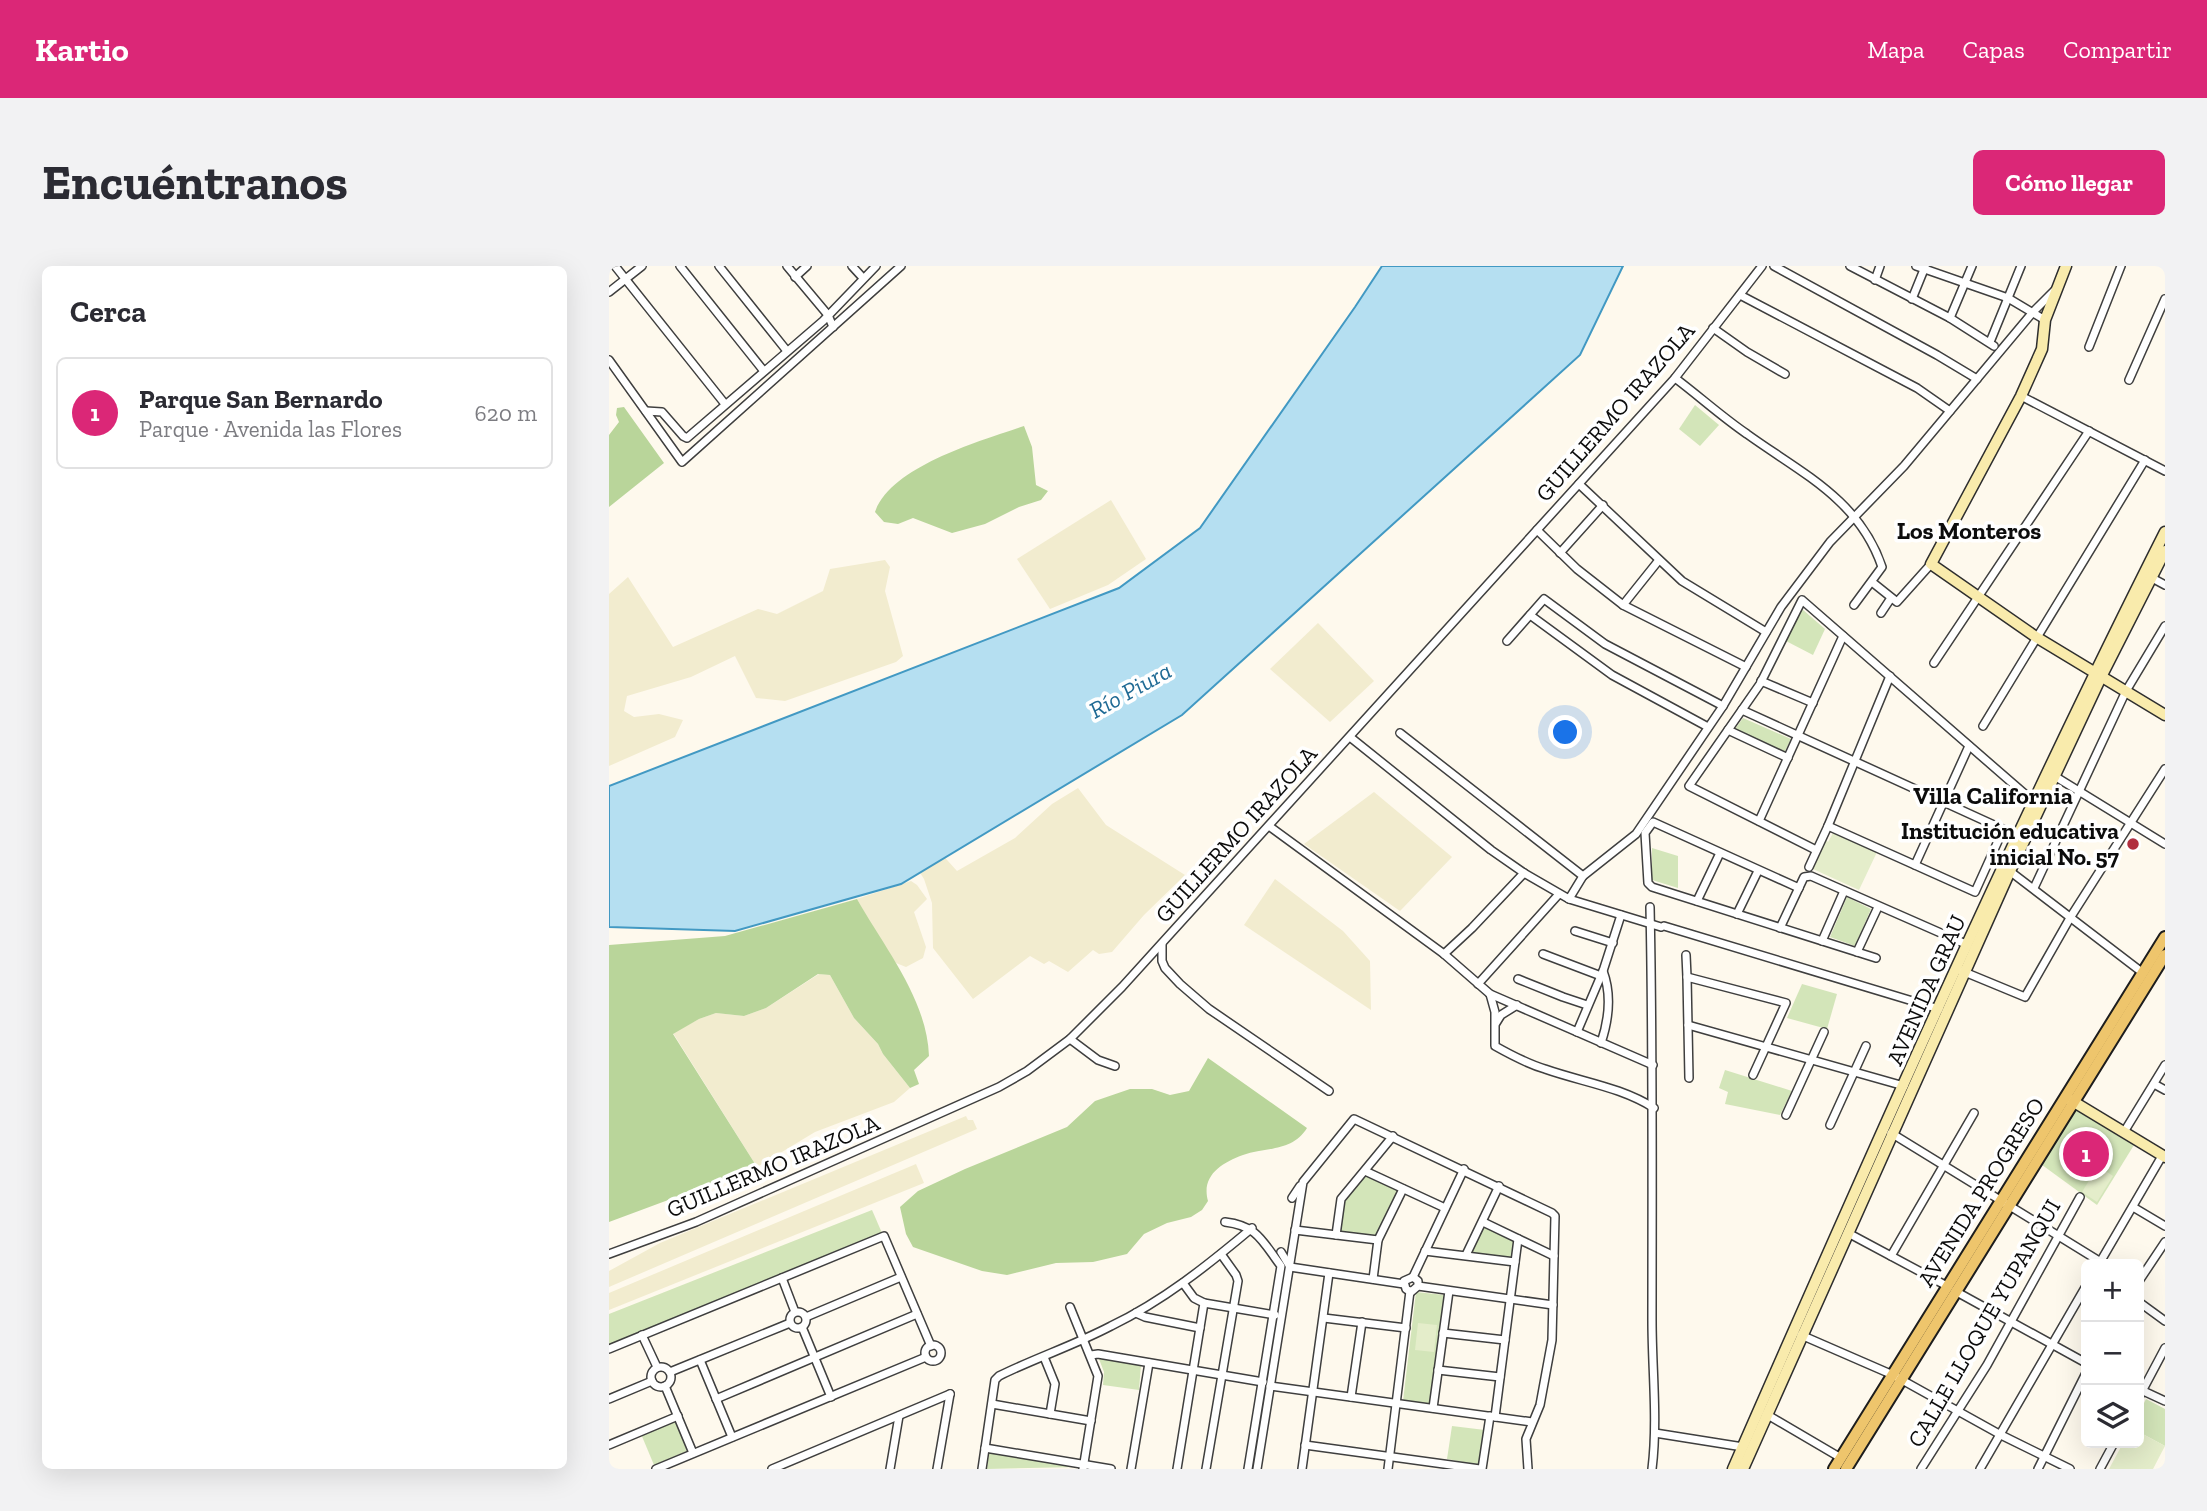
<!DOCTYPE html>
<html lang="es">
<meta charset="utf-8">
<style>
:root{--surface:#fff;--page:#f2f2f3;--text:#2b2b33;--muted:#7c7c81;--line:#e1e1e2;--accent:#db2777}
body{margin:0;font-family:"Zilla Slab",serif;background:var(--page);color:var(--text)}
.controls{position:absolute;right:21px;bottom:21px;display:grid;overflow:hidden;border-radius:10px;box-shadow:0 7px 28px #0002}
.controls button{width:63px;height:63px;display:grid;place-items:center;padding:0;border:0;border-bottom:2px solid var(--line);background:var(--surface);color:var(--text);font:35px sans-serif}
.you{position:absolute;left:957px;top:467px;width:24px;height:24px;margin:-18px;border:5px solid #fff;border-radius:50%;background:#1a73e8;box-shadow:0 0 0 10px #1a73e833}
.badge{display:grid;place-items:center;width:46px;height:46px;border-radius:50%;background:var(--accent);color:#fff;font-size:23px;font-weight:700}
.pin{position:absolute;translate:-50% -50%;border:4px solid #fff;box-shadow:0 2px 7px #0006}
.list{margin:0;padding:0;list-style:none}
h2{display:flex;justify-content:space-between;align-items:center;height:91px;margin:0;padding:0 28px;font-size:30px}
h2 small{font-size:23px;font-weight:400;color:var(--muted)}
.list li{display:grid;grid-template-columns:46px 1fr auto;gap:21px;align-items:center;box-sizing:border-box;height:112px;margin:0 14px 14px;padding:0 14px;border:2px solid var(--line);border-radius:10px}
.list b{display:block;font-size:26px;white-space:nowrap}
.list p{margin:0;font-size:23px;white-space:nowrap;color:var(--muted)}
.list em{font-size:23px;font-style:normal;color:var(--muted)}
.icon{flex:none;width:38px;height:38px;fill:none;stroke:currentColor;stroke-width:2;stroke-linecap:round;stroke-linejoin:round}
.map{position:relative;flex:none;width:1556px;height:1203px;overflow:hidden;border-radius:10px}
header{display:flex;align-items:center;gap:42px;box-sizing:border-box;height:98px;padding:0 35px;background:var(--accent);color:#fff}
header strong{font-size:33px}
nav{display:flex;gap:38px;margin-inline-start:auto;font-size:24px}
.intro{display:flex;align-items:center;justify-content:space-between;box-sizing:border-box;height:168px;padding:0 42px}
h1{margin:0;font-size:49px}
.button{padding:18px 32px;border-radius:10px;background:var(--accent);color:#fff;font-size:24px;font-weight:700}
main{display:flex;gap:42px;padding:0 42px}
aside{flex:1;background:var(--surface);border-radius:10px;box-shadow:0 7px 28px #0002}
.map>svg:first-child{display:block}
.farmland{fill:#f2eccf}
.green{fill:#d3e5b9}
.forest{fill:#b9d59a}
.pitch{fill:#e4edca}
.water{fill:#b5dff1;stroke:#4299c3;stroke-width:2}
.lines{fill:none;stroke-linecap:round;stroke-linejoin:round}
.street-casing{stroke:#3f3f3f;stroke-width:10}
.secondary-casing{stroke:#2e2e2e;stroke-width:13}
.primary-casing{stroke:#1d1d1d;stroke-width:14}
.street{stroke:#fff;stroke-width:7}
.secondary{stroke:#f9ebac;stroke-width:10}
.primary{stroke:#eec56c;stroke-width:10}
.poi-dot{fill:#b12f3f;stroke:#fff;stroke-width:2.5}
.labels{text-anchor:middle;dominant-baseline:central;stroke-width:7;stroke-linejoin:round;paint-order:stroke}
.street-label{font-size:23px;fill:#0c0c0c;stroke:#fff}
.poi-label{font-size:23px;font-weight:bold;fill:#0c0c0c;stroke:#fff;text-anchor:end}
.neighbourhood-label{font-size:24px;font-weight:bold;fill:#0c0c0c;stroke:#fff}
.water-label{font-size:24px;font-style:italic;fill:#1f6a94;stroke:#fff}
</style>
<header>
<strong>Kartio</strong>
<nav><a>Mapa</a><a>Capas</a><a>Compartir</a></nav>
</header>
<div class="intro"><h1>Encuéntranos</h1><a class="button">Cómo llegar</a></div>
<main>
<aside>
<h2>Cerca<small></small></h2>
<ul class="list">
<li><span class="badge">1</span><div><b>Parque San Bernardo</b><p>Parque · Avenida las Flores</p></div><em>620 m</em></li>
</ul>
</aside>
<div class="map">
<svg width="1556" height="1203" viewBox="0 0 1556 1203">
<rect width="100%" height="100%" fill="#fef9ed"/>
<g class="farmland">
<polygon points="502,234 537,293 499,319 441,343 408,293"/>
<polygon points="276,294 281,301 276,325 294,390 287,396 176,435 147,432 126,390 82,411 18,430 15,445 25,451 50,448 74,454 66,471 0,500 0,328 19,311 64,381 149,343 168,348 214,325 221,303"/>
<polygon points="709,357 765,415 721,456 661,403"/>
<polygon points="469,522 497,559 576,609 535,649 503,686 490,688 484,684 459,706 440,695 435,698 421,690 364,733 324,682 323,637 315,613 306,599 330,585 348,605 406,572 443,538"/>
<polygon points="765,526 843,591 791,645 695,578"/>
<polygon points="666,613 734,665 761,695 762,744 635,659"/>
<polygon points="302,615 308,619 318,633 305,646 317,681 314,692 297,701 287,697 269,671 248,633"/>
<polygon points="210,708 221,709 245,752 269,778 274,788 301,822 285,836 206,866 148,901 64,767 90,753 107,747 135,750 157,742"/>
<polygon points="357,850 359,854 364,854 368,863 0,1021 0,1005 51,977"/>
<polygon points="307,898 315,917 0,1044 0,1027"/>
</g>
<g class="green">
<polygon points="1086,139 1110,159 1091,180 1070,163"/>
<polygon points="1193,343 1216,363 1204,389 1177,375"/>
<polygon points="1134,452 1182,473 1175,487 1126,463"/>
<polygon points="1043,582 1069,590 1069,622 1043,614"/>
<polygon points="1238,631 1262,643 1246,680 1221,671"/>
<polygon points="1193,718 1228,728 1218,763 1178,752"/>
<polygon points="1116,804 1183,825 1171,849 1116,838 1119,826 1110,822"/>
<polygon points="1464,842 1525,879 1488,939 1429,896"/>
<polygon points="756,909 790,924 769,970 731,966 736,933"/>
<polygon points="263,944 273,967 0,1079 0,1048"/>
<polygon points="874,960 907,974 905,993 862,987"/>
<polygon points="807,1026 836,1029 822,1139 794,1135"/>
<polygon points="493,1091 532,1098 530,1124 494,1119 495,1106 490,1093"/>
<polygon points="1537,1133 1556,1143 1556,1180 1530,1166 1530,1147"/>
<polygon points="66,1154 78,1185 45,1199 32,1168"/>
<polygon points="843,1160 876,1164 871,1199 838,1193"/>
<polygon points="380,1186 470,1201 378,1203"/>
</g>
<g class="forest">
<polygon points="15,141 55,197 0,241 0,169 10,156 7,149 8,142"/>
<path d="M415,160L423,181L427,219L439,225L432,234L410,241L376,258L343,267L304,252L289,258L275,256L266,246C282,200 372,175 415,160Z"/>
<path d="M248,633C275,681 318,733 320,790L305,804L310,818L301,822L274,788L269,778L245,752L221,709L209,708L157,742L135,750L107,747L90,753L64,768L148,901L0,956V679L116,670Z"/>
<path d="M599,792L698,862C683,886 657,881 634,889C612,897 592,910 599,935L593,944L582,951L558,957L535,968L518,988L484,996L447,997L398,1009L373,1005L304,981L297,968L291,941L309,925L356,903L458,861L486,835L521,823H543L561,829L580,825Z"/>
</g>
<g class="pitch">
<polygon points="1224,567 1268,586 1250,624 1204,603 1217,574 1219,576"/>
<polygon points="1489,900 1504,910 1488,936 1473,926"/>
<polygon points="809,1057 828,1059 825,1086 806,1084"/>
<polygon points="1530,1166 1556,1180 1544,1203 1500,1203 1514,1177 1530,1177"/>
</g>
<polygon class="water" points="773,0 1014,0 971,89 573,449 292,618 126,665 0,661 0,520 510,322 591,262 746,41"/>
<g class="lines">
<defs>
<g id="street">
<polyline points="6,0 116,138"/>
<polyline points="71,0 154,104"/>
<polyline points="110,0 178,85"/>
<polyline points="178,0 219,49 224,61"/>
<polyline points="243,0 254,12"/>
<polyline points="1165,0 1328,89 1368,113"/>
<polyline points="1241,0 1341,52 1385,80"/>
<polyline points="1307,0 1399,32 1436,54"/>
<polyline points="186,11 198,0"/>
<polyline points="1266,14 1271,0"/>
<polyline points="0,26 33,0"/>
<polyline points="1131,29 1308,122 1341,145"/>
<polyline points="1303,33 1316,1"/>
<polyline points="1341,52 1363,0"/>
<polyline points="1104,62 1138,86 1176,108"/>
<polyline points="1381,76 1412,0"/>
<polyline points="1480,81 1512,0"/>
<polyline points="0,94 73,196 292,0"/>
<path d="M1066,112C1090,130 1113,151 1138,168C1192,207 1250,233 1273,301L1245,339"/>
<polyline points="1520,114 1556,33"/>
<polyline points="1412,130 1556,205"/>
<polyline points="37,145 53,146 74,170 78,172 214,55 267,0"/>
<polyline points="970,218 1073,315 1157,366"/>
<polyline points="928,264 968,303 1014,339 1137,401"/>
<polyline points="951,287 994,239"/>
<polyline points="1543,312 1556,319"/>
<polyline points="1263,316 1288,336 1322,298"/>
<polyline points="1014,339 1050,294"/>
<polyline points="1272,347 1282,332"/>
<polyline points="921,349 1003,409 1099,461"/>
<polyline points="898,375 935,333 996,378 1114,440"/>
<polyline points="1325,397 1480,165"/>
<polyline points="1152,415 1204,437"/>
<polyline points="1133,444 1409,570"/>
<polyline points="1374,460 1536,194"/>
<polyline points="1119,464 1179,492"/>
<polyline points="741,471 882,584 915,607 960,633 974,610 791,467"/>
<polyline points="1447,511 1556,578"/>
<polyline points="1150,555 1234,370"/>
<polyline points="660,560 835,688 881,728 1044,799"/>
<polyline points="1219,560 1281,410"/>
<polyline points="1207,584 1080,520 1151,418 1193,334 1425,536"/>
<polyline points="1306,599 1360,480"/>
<polyline points="1200,601 1219,560 1366,626 1394,564"/>
<polyline points="1398,603 1534,707"/>
<polyline points="974,610 1027,568 1114,440 1172,341 1221,276 1295,200 1424,46 1445,25"/>
<polyline points="1190,622 1044,556 1036,567 1039,617 1043,621 1267,692"/>
<polyline points="1425,622 1517,425 1556,360"/>
<polyline points="960,633 1052,661"/>
<polyline points="1088,635 1111,587"/>
<path d="M1041,641C1044,779 1043,917 1043,1055C1043,1104 1049,1154 1043,1203"/>
<polyline points="1128,648 1149,605"/>
<polyline points="1055,660 1330,743"/>
<polyline points="1171,662 1195,611 1202,610 1359,679"/>
<polyline points="966,665 1004,677"/>
<polyline points="1213,675 1235,625"/>
<polyline points="553,678 553,695 556,702 571,718 600,743 720,825"/>
<polyline points="1248,686 1269,641"/>
<polyline points="835,688 863,662 915,607"/>
<polyline points="934,688 992,710"/>
<polyline points="1077,689 1078,711"/>
<polyline points="1353,705 1416,731 1461,652 1556,503"/>
<polyline points="909,713 954,731 978,739"/>
<polyline points="869,718 950,628"/>
<path d="M881,728L886,746V780C902,789 919,798 936,803C973,816 1012,821 1045,842"/>
<polyline points="887,757 892,749 908,739"/>
<polyline points="1079,759 1295,820"/>
<polyline points="968,766 994,705 1012,649"/>
<polyline points="461,773 489,794 506,800"/>
<path d="M992,777C1000,753 1003,729 994,705"/>
<polyline points="1080,812 1078,711 1177,737 1144,809"/>
<polyline points="1545,818 1556,824"/>
<polyline points="1177,849 1215,766"/>
<polyline points="1221,859 1257,780"/>
<polyline points="1515,866 1556,799"/>
<polyline points="1282,867 1495,998"/>
<polyline points="756,905 836,942"/>
<polyline points="683,932 691,920"/>
<polyline points="1524,941 1556,960"/>
<path d="M616,956C649,960 653,975 672,1000L639,1203"/>
<polyline points="874,956 945,990"/>
<polyline points="686,964 769,974"/>
<polyline points="1239,967 1338,1020"/>
<polyline points="727,969 732,933 784,870"/>
<polyline points="816,985 906,996"/>
<polyline points="672,986 681,1001 795,1018"/>
<polyline points="0,988 87,956 390,821 418,805 461,773 513,721 1066,112 1153,0"/>
<polyline points="857,989 890,920"/>
<polyline points="1282,990 1365,847"/>
<polyline points="1490,998 1553,890"/>
<polyline points="804,1011 855,903"/>
<polyline points="173,1012 186,1046"/>
<polyline points="764,1013 769,974 794,923"/>
<polyline points="1530,1015 1556,976"/>
<polyline points="809,1020 809,1015 804,1011 795,1015 797,1023 802,1026 809,1020 944,1039"/>
<polyline points="1346,1025 1477,1097"/>
<polyline points="1530,1036 1556,1055"/>
<polyline points="595,1037 666,1049"/>
<polyline points="461,1041 489,1110 474,1203"/>
<circle cx="189" cy="1054" r="8"/>
<polyline points="527,1047 536,1051 591,1062"/>
<polyline points="197,1051 292,1011"/>
<polyline points="715,1052 797,1062"/>
<polyline points="193,1061 222,1131"/>
<polyline points="834,1067 896,1074"/>
<polyline points="33,1069 48,1101"/>
<polyline points="1192,1069 1284,1109 1392,1169 1461,1203"/>
<circle cx="324" cy="1087" r="8"/>
<polyline points="0,1083 275,970 322,1080"/>
<polyline points="482,1089 489,1088 654,1116"/>
<polyline points="435,1091 446,1118 441,1148"/>
<polyline points="91,1094 123,1171"/>
<circle cx="52" cy="1111" r="10"/>
<polyline points="829,1104 891,1111"/>
<polyline points="61,1106 181,1057"/>
<polyline points="56,1120 84,1187"/>
<polyline points="661,1120 923,1156"/>
<polyline points="1530,1123 1556,1135"/>
<polyline points="742,1131 753,1056"/>
<polyline points="1530,1131 1556,1082"/>
<polyline points="0,1133 43,1115"/>
<polyline points="107,1133 308,1048"/>
<polyline points="383,1138 482,1155"/>
<polyline points="824,1142 840,1025"/>
<polyline points="1157,1148 1232,1192"/>
<polyline points="886,1151 909,973"/>
<polyline points="1046,1167 1134,1181"/>
<polyline points="0,1179 69,1150"/>
<polyline points="696,1179 871,1203"/>
<polyline points="376,1182 502,1203"/>
<polyline points="47,1203 317,1091"/>
<polyline points="163,1203 341,1128"/>
<polyline points="281,1203 290,1150"/>
<polyline points="328,1203 341,1128"/>
<path d="M373,1203L386,1114L390,1110C426,1092 466,1079 502,1060C554,1035 599,999 643,962"/>
<polyline points="522,1203 540,1097"/>
<polyline points="568,1203 595,1037 585,1032 574,1017"/>
<polyline points="597,1203 629,1015 627,1009 612,988"/>
<polyline points="648,1203 694,916 745,853 943,947 946,950 943,1074 931,1139 917,1173 919,1203"/>
<polyline points="693,1203 720,1007"/>
<polyline points="779,1203 801,1025"/>
<polyline points="873,1203 881,1150"/>
<polyline points="1312,1203 1378,1099 1471,931"/>
<polyline points="1371,1203 1477,1020"/>
<polyline points="1429,1203 1477,1107"/>
<polyline points="1491,1203 1505,1177"/>
</g>
<g id="secondary">
<polyline points="1457,0 1436,54 1433,83 1412,130 1322,298 1427,371 1556,449"/>
<polyline points="1460,833 1556,891"/>
<path d="M1124,1203C1262,888 1401,573 1556,266"/>
<polyline points="1134,1203 1401,605 1493,409 1556,285"/>
</g>
<g id="primary">
<polyline points="1225,1203 1556,671"/>
<polyline points="1237,1203 1556,689"/>
</g>
</defs>
<use href="#street" class="street-casing"/>
<use href="#secondary" class="secondary-casing"/>
<use href="#primary" class="primary-casing"/>
<use href="#street" class="street"/>
<use href="#secondary" class="secondary"/>
<use href="#primary" class="primary"/>
</g>
<circle class="poi-dot" cx="1524" cy="578" r="7"/>
<g class="labels">
<g class="street-label">
<text transform="translate(1006 146) rotate(-49)">GUILLERMO IRAZOLA</text>
<text transform="translate(627 568) rotate(-48)">GUILLERMO IRAZOLA</text>
<text transform="translate(1317 724) rotate(-66)">AVENIDA GRAU</text>
<text transform="translate(164 900) rotate(-23)">GUILLERMO IRAZOLA</text>
<text transform="translate(1372 926) rotate(-58)">AVENIDA PROGRESO</text>
<text transform="translate(1375 1057) rotate(-60)">CALLE LLOQUE YUPANQUI</text>
</g>
<g class="poi-label">
<text x="1510" y="565">Institución educativa<tspan x="1510" dy="26">inicial No. 57</tspan></text>
</g>
<g class="neighbourhood-label">
<text x="1360" y="264">Los Monteros</text>
<text x="1384" y="529">Villa California</text>
</g>
<g class="water-label">
<text transform="translate(521 424) rotate(-29)">Río Piura</text>
</g>
</g>
</svg>
<div class="controls">
<button>+</button>
<button>−</button>
<button><svg class="icon" aria-label="layers" viewBox="0 0 24 24"><path d="M12 4l9 5-9 5-9-5zM3 14l9 5 9-5"/></svg></button>
</div>
<div class="you"></div>
<div class="pin badge" style="left:1477px;top:888px">1</div>
</div>
</main>
